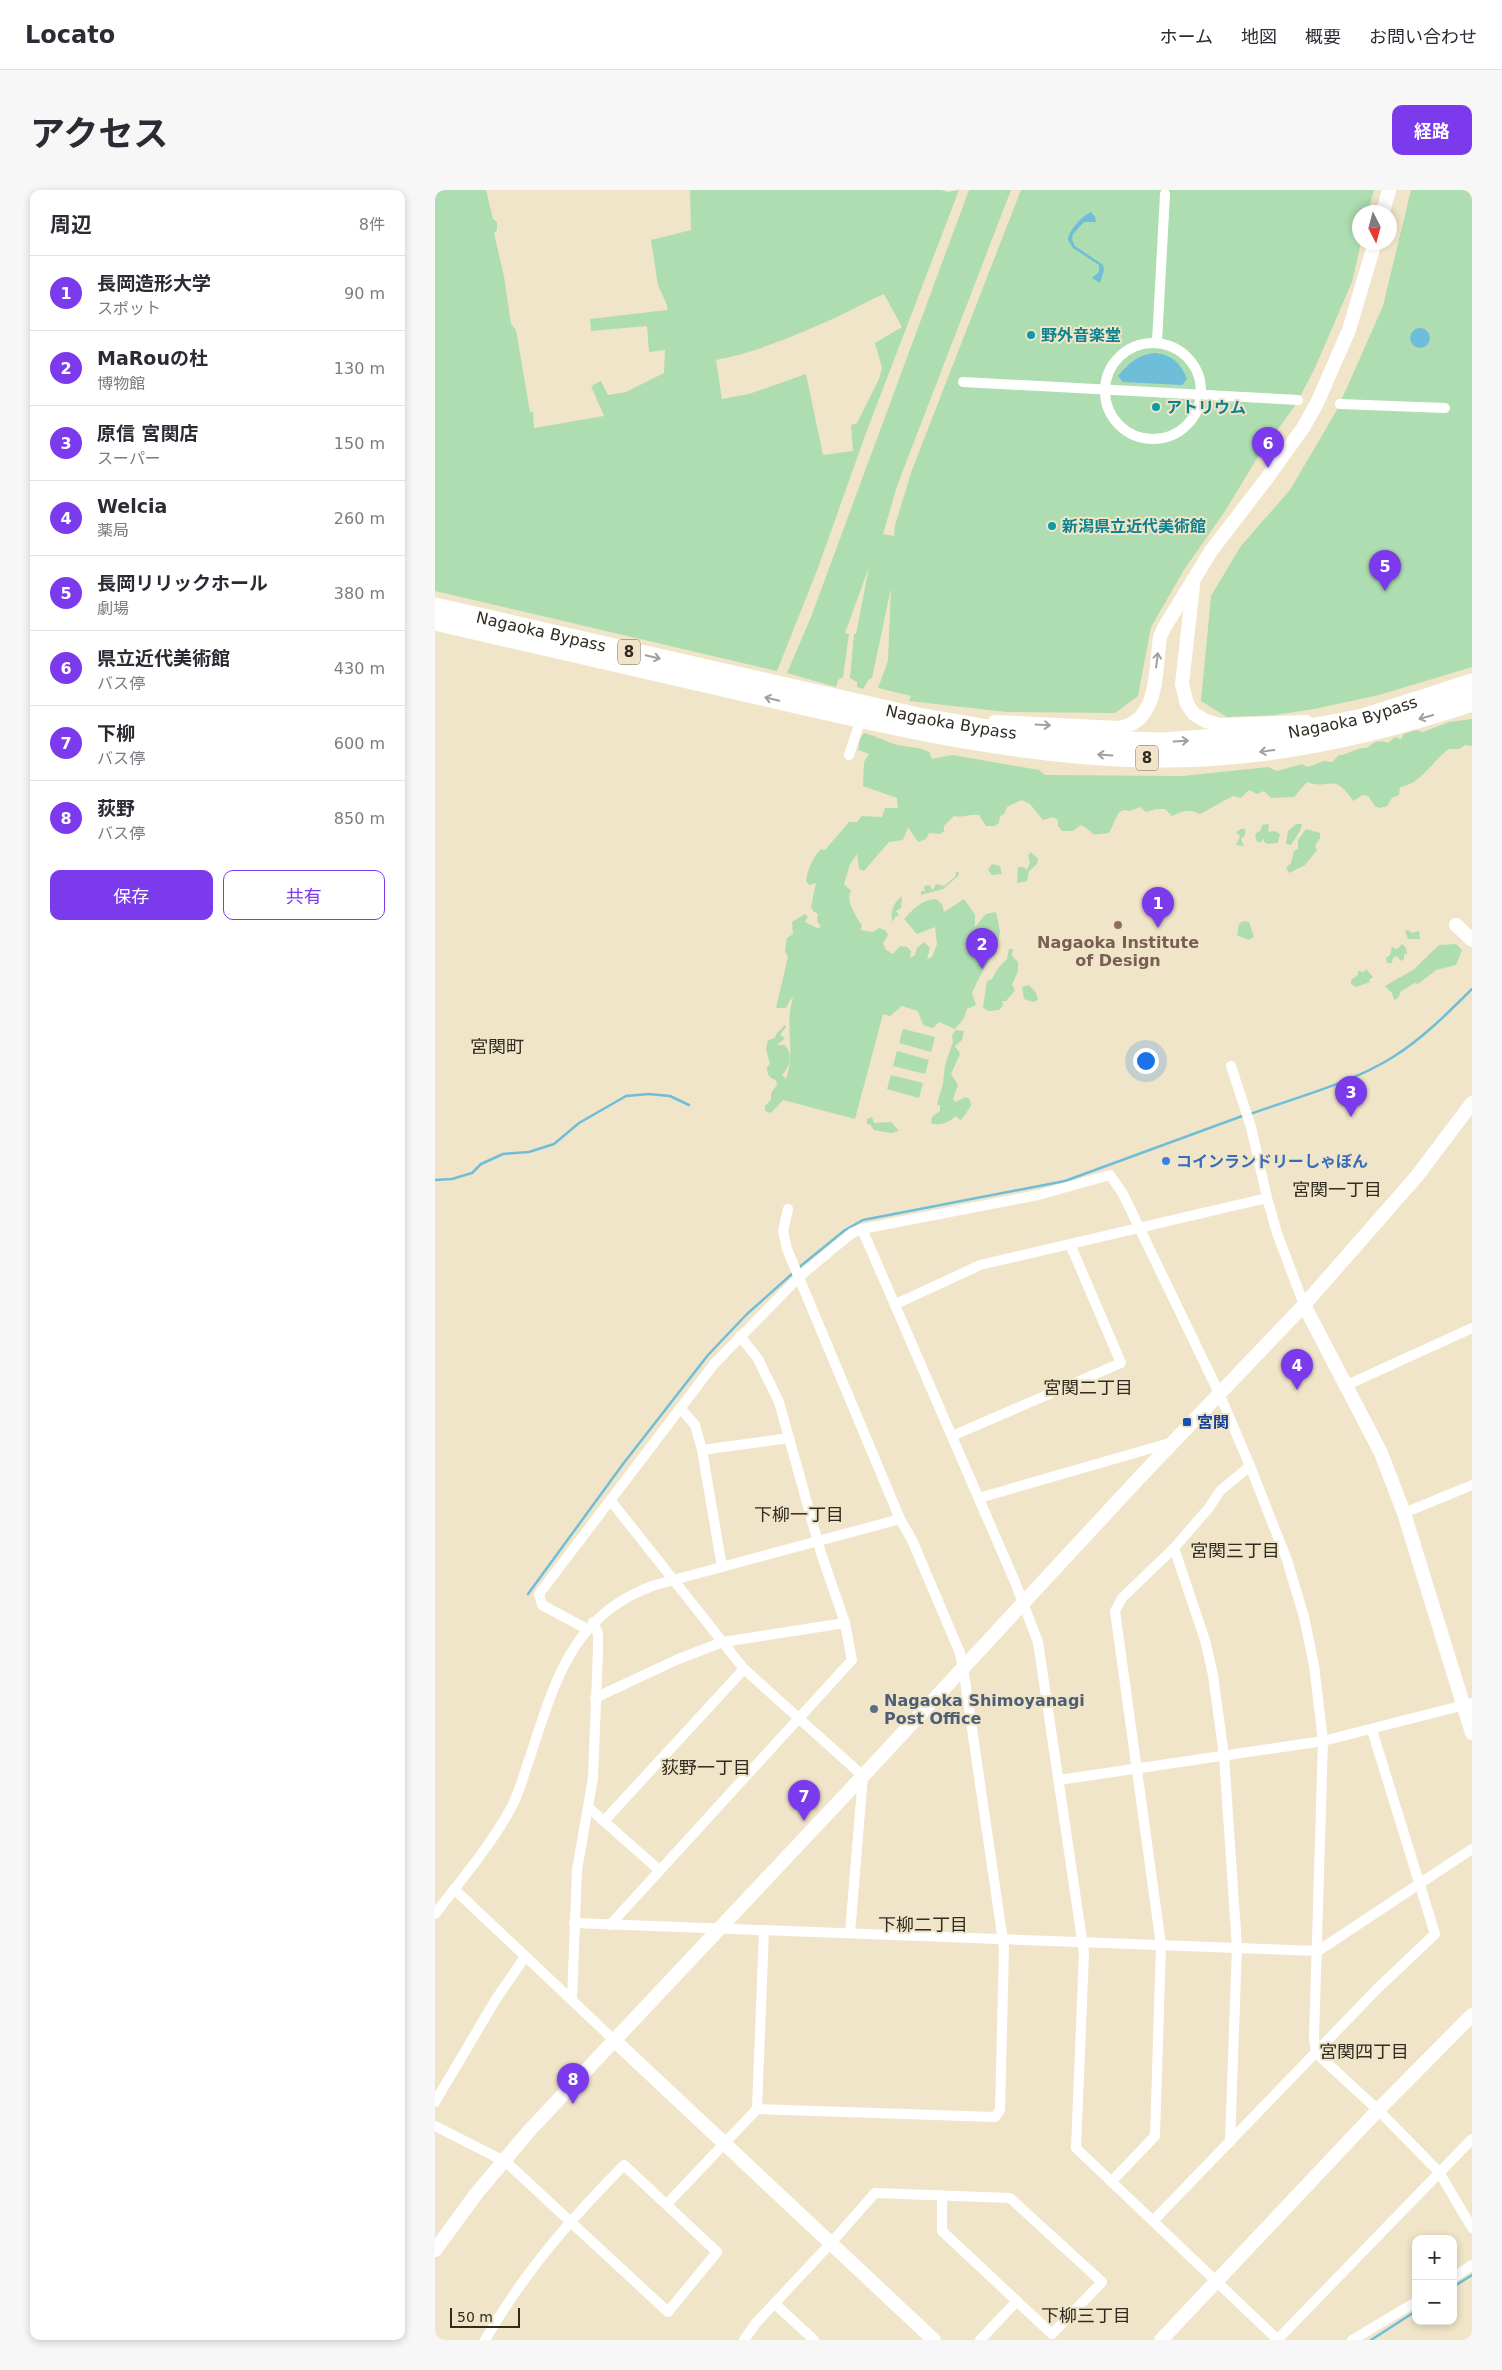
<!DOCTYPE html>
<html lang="ja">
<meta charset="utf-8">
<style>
:root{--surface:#fff;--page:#f7f7f7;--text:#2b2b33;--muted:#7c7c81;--line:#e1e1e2;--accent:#7c3aed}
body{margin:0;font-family:"DejaVu Sans","Noto Sans JP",sans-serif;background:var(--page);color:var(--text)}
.controls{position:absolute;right:15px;bottom:15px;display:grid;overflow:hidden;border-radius:10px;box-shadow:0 2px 8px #0003}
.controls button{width:45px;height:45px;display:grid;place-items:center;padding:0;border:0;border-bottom:1px solid var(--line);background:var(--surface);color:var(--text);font:25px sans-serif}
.compass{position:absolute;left:917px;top:15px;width:45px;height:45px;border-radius:50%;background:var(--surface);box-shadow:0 2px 8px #0003;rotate:174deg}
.scale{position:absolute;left:15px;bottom:12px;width:70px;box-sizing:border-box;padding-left:5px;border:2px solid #302c21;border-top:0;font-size:14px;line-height:18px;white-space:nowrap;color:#302c21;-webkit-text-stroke:4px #f0e5c8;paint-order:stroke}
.you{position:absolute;left:710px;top:870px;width:18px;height:18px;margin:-12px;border:4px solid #fff;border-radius:50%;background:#1a73e8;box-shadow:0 0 0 8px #1a73e833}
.badge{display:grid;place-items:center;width:32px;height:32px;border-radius:50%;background:var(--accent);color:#fff;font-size:16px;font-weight:700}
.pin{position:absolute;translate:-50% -41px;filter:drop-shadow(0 1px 2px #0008)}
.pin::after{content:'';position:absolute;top:26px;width:18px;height:15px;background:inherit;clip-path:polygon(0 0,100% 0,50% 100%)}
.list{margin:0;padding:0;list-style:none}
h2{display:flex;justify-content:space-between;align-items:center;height:65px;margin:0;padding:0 20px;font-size:21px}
h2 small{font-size:16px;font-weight:400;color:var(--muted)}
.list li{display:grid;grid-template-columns:32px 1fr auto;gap:15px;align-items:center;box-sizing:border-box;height:75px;padding:0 20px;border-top:1px solid var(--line)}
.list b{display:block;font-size:19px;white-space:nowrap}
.list p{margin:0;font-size:16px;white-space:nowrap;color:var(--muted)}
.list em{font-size:16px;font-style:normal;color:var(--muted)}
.actions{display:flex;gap:10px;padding:15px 20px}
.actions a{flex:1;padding:11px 0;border:1px solid var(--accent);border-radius:10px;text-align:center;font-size:18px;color:var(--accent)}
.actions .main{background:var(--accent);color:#fff}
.map{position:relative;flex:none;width:1037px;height:2150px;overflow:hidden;border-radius:10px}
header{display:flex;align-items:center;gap:30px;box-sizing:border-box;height:70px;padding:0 25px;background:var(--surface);border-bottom:1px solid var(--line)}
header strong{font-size:24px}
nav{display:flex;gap:28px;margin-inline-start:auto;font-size:18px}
.intro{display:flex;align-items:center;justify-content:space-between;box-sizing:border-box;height:120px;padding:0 30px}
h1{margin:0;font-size:35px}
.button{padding:12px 22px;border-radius:10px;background:var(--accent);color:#fff;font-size:18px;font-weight:700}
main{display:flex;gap:30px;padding:0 30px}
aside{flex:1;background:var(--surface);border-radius:10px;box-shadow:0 2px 8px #0003}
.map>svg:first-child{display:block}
.green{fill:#adddb0;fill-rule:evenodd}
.water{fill:#6ebdd9}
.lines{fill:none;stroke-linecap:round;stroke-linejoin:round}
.stream{stroke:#6ebdd9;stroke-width:2.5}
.street{stroke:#fff;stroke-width:10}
.secondary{stroke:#fff;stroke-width:14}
.highway{stroke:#fff;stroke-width:19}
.oneway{stroke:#a2a09b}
.culture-dot{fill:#0f9aa8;stroke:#f0e5c8;stroke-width:2}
.education-dot{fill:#8d6e63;stroke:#f0e5c8;stroke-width:2}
.shop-dot{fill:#3f7fe0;stroke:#f0e5c8;stroke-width:2}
.transit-dot{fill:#1a4fb4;stroke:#f0e5c8;stroke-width:2}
.service-dot{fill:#5c6f8a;stroke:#f0e5c8;stroke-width:2}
.labels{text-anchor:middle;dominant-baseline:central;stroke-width:4;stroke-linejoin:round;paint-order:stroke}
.shield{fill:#f0e5c8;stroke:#6a6453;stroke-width:1}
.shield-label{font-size:15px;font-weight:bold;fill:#302c21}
.culture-label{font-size:16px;font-weight:bold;fill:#0d838f;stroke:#f0e5c8;text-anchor:start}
.street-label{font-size:16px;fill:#302c21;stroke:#f0e5c8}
.education-label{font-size:16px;font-weight:bold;fill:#785e54;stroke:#f0e5c8}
.shop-label{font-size:16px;font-weight:bold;fill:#366cbe;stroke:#f0e5c8;text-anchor:start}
.transit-label{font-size:16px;font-weight:bold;fill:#164399;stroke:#f0e5c8;text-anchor:start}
.service-label{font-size:16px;font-weight:bold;fill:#4e5e75;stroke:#f0e5c8;text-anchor:start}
.neighbourhood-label{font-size:18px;fill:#302c21;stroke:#f0e5c8}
</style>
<header>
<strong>Locato</strong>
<nav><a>ホーム</a><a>地図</a><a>概要</a><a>お問い合わせ</a></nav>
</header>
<div class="intro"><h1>アクセス</h1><a class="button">経路</a></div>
<main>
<aside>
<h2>周辺<small>8件</small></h2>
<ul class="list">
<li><span class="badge">1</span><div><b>長岡造形大学</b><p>スポット</p></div><em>90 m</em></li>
<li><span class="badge">2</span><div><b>MaRouの杜</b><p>博物館</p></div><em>130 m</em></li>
<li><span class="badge">3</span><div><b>原信 宮関店</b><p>スーパー</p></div><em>150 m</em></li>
<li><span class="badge">4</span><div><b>Welcia</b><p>薬局</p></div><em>260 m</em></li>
<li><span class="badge">5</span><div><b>長岡リリックホール</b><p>劇場</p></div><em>380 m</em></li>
<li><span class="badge">6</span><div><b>県立近代美術館</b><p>バス停</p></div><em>430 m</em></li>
<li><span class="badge">7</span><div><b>下柳</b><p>バス停</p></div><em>600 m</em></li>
<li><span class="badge">8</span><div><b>荻野</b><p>バス停</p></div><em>850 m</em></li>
</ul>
<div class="actions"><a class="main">保存</a><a>共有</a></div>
</aside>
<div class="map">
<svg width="1037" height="2150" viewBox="0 0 1037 2150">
<rect width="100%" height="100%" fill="#f0e5c8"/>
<g class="green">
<path d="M0,0H51L58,29L62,32V40L59,43L69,86L76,134L81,140L95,222H98L99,238L169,226L156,196L166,191L173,205L191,202L229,183L230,160L214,162L212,136L156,141L155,129L232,120V115L223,95L216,50L256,40L255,0H506L513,2L524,0L431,243L383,378L342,481L0,401ZM449,104L467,137L440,153L447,178L444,189L422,233L416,235L418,261L388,265L371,184L314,204L287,209L281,170C323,162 364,144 404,126C419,119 434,110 449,104Z"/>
<polygon points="534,0 576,0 462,296 448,344 459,346 460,335 477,280 586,0 939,0 933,22 924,22 924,52 926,53 917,92 879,180 861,214 821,270 792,318 749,380 716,437 703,506 680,523 572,522 474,511 476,506 443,498 453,471 456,398 437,488 434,489 428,499 422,497 422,492 415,488 419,444 421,444 434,377 410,443 414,444 408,487 403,490 401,497 352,483 376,427"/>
<polygon points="976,0 1037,0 1037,477 944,505 879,519 840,525 792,527 766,511 776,406 806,356 855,300 902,220 948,116"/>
<path d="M1037,529V556L1030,555L1024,559H1014C999,569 985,595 965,597L964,605L957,608L952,616L945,618L940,616L933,606L928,605L918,611C898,581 896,601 872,592L859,607L836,608L829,601L822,604L814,600L806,608L798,606L765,624C754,618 747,621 737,626L730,619H721L711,622L705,617L695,621L689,620L684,622L674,643C648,646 665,645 646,635L638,641H627L623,636V630L618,627L608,630L595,614L587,610L572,617L569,624L565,626L564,633L560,636H551L544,625C535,624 528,628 519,626L509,636V641L505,644L494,643L491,649L483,652L473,637L468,650L454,652L429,681L424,679L422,664L415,674L409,694L416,701C410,710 421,726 427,736L425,740L438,742L444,738L450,740L453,745L448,753L451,760L458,764L465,756L472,757L476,761L475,768L480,765L482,758L489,752L495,758L492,769L497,767L502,754L500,737L482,744L469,729C479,718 487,710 501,709L507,714L509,722L529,709L540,725V737L551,724L561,722L565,742L561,763C551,772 543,790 537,803L541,815L532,819L529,828L520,839L504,832L498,838L488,835L483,821L467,816L455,826L448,824L420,929L348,910L336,923L330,921V916L336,910V903L342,895L341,890C334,888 332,884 332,877L335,874L331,859L333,850L340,848L342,843L350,835L351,837L345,845L350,848L342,855H350C358,865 355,877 347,885L351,889C361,862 349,835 358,808L355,810L351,818H341L353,767L350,761L352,748L358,744L357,732L370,724L373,727L370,732L382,738L386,737L382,731L383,724L378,721L376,717L381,693L374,695L371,691C373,679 377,668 386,659L390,660L414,632H422L427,626L447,627L450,618H463L462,608L428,596L429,572L434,564L423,560L425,549L429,543C441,546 447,550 459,554C471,558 479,555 494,562L497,569L517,565L604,580L610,585L748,586L833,577L842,581L867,574L873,577L889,571L897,572L904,565C914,565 921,557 932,558C938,552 945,549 953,553L960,547L966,549L969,544L981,540L988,542L1014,532Z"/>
<polygon points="834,634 833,642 840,641 845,644 843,653 833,654 829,652 829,648 826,652 822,652 820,644 826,640 827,635"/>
<polygon points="861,634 867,634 865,641 856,655 851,654 853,641"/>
<polygon points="806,639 810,639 810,645 806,649 809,656 801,655 805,646 801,642"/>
<polygon points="871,639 885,643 885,648 880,656 882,660 870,675 854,683 851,678 856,673 859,661 863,659 863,650"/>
<polygon points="596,662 603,669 602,674 594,681 592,691 582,693 583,677 589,677 592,680 595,673 593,665"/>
<polygon points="557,674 565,676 567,684 557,685 553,680"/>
<polygon points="521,682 524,682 523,686 508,699 486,705 486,701 490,701 489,696 494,695 498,700 501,694 509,696 520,687"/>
<path d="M467,706L466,718L461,721L464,725L460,727L458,732C454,723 459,712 467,706Z"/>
<polygon points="808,731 814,732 819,747 813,750 802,745 804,734"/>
<polygon points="973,740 977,743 984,741 985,749 973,749 970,741"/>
<polygon points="967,754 971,758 972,764 969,764 969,769 966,771 962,766 958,768 957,773 952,773 951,768 955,765 957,757 962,759"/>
<polygon points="1021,754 1027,760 1021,775 1001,780 983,794 980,793 966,801 963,808 959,810 957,803 950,796 978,780 1004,755"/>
<polygon points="574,759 578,759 577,766 583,772 583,781 577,795 580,800 571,811 567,811 568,815 564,820 553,821 548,817 552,791 557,789 563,778 572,769"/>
<polygon points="931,779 938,787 934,790 935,792 921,797 916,794 916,790 923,785 923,781 929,782"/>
<polygon points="594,795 601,803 603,810 598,812 589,809 587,797"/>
<polygon points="468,839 500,847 496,862 464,853"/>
<path d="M521,840L529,841L527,850L520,856L525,864L516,884L523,895L518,909L520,912L531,907L535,910L536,916L526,930L520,926C515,933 503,936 496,933L497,927L505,921V915H502L508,893L510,875L518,852L517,845Z"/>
<polygon points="462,861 494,870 490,884 458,876"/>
<polygon points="456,885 488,893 484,908 452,899"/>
<polygon points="437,927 439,933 456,932 464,941 456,943 439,940 436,935 432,934 432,929"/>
</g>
<g class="water">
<path d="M656,22L660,27L661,32H649L638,44L637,50L640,56L668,75L669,80L665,93L657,88L664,82V75L638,58L633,50C633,41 648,25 656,22Z"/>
<circle cx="985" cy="148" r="10"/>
<path d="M720,163C738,165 745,173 752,189L747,195L688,192L683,186C694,173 702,165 720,163Z"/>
</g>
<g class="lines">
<g class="stream">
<path d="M815,924C860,908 919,892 958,867C987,849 1013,823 1037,799"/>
<polyline points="0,990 17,989 37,983 46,974 68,964 94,962 119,954 144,933 191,906 214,904 235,906 254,915"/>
<polyline points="362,1079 410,1040 428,1030 630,991 810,925"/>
<polyline points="93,1404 188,1274 273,1165 312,1124 358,1083"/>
<polyline points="1018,2097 1037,2085"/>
<polyline points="936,2150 981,2121"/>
</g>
<g class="street">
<polyline points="722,152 730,4"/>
<circle cx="718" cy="201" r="48"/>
<polyline points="528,192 863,210"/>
<polyline points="905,214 1010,218"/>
<polyline points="414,565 423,538"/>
<polyline points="796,876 816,937 832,1008"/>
<polyline points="427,1039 580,1392 603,1452 649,1763 641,1958 843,2150"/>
<polyline points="461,1114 545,1075 832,1008 842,1043 869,1115"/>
<polyline points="912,1195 1037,1138"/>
<polyline points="245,1218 260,1235 267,1260 287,1377"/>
<polyline points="517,1246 686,1173 635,1054"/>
<polyline points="267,1260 354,1248"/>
<polyline points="544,1308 738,1252"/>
<polyline points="176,1311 309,1479 428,1586 415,1743"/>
<polyline points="969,1323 1037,1295"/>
<polyline points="739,1358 770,1450 778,1485 789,1566 802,1757 795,1952"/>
<polyline points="152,1439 107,1415 104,1404 279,1174 365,1086 417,1043 427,1039 603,1005 675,985 688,1004 784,1203 815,1276 852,1370 869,1427 879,1475 888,1551 879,1848 881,1863 943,1920 1004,1982 1037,2038"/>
<polyline points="160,1508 241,1470 288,1452 410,1433"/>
<polyline points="624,1590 888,1551 1037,1513"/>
<polyline points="154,1618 224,1680"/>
<polyline points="169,1631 309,1479"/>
<polyline points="19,1699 180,1851"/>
<path d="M0,1724C26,1690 57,1654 77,1616C85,1601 89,1583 95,1567C120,1491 137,1424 220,1395L465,1329"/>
<polyline points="139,1733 883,1761 1037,1659"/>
<polyline points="175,1735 417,1470 410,1433 386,1363 344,1212 323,1169 305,1146"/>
<polyline points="137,1810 142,1680 158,1588 163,1460 163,1444 158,1432"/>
<polyline points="0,1912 61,1809 90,1767"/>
<polyline points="322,1919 560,1927 565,1920 569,1758 528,1477 525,1463 477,1350 465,1329 352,1059 348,1041 353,1019"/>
<path d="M0,1936L71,1972L233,2122L282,2062L189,1975C134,2031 90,2081 50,2150"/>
<polyline points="676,1992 720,1946 726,1755 680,1421 687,1408 739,1358 773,1319 785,1301 815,1276"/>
<polyline points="232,2014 322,1919 329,1740"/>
<polyline points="718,2031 942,1799 1000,1744 937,1540"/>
<polyline points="1018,2088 1037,2075"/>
<polyline points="340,2114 379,2150"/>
<polyline points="843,2149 1037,1949"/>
<polyline points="309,2150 321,2133 396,2053 440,2003 575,2008 667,2092 617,2144 507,2041 507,2005"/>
<polyline points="545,2150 582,2111"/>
<polyline points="917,2150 981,2112"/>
</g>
<g class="secondary">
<polyline points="948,22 954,0"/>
<polyline points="758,396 747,494 752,514 759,524 771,531 785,535 871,532"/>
<path d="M560,532L683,538C725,533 720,479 725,447L729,438L776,361L832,288L868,238L882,213L914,140L940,52"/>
<polyline points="1021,735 1037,750"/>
<polyline points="869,1115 946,1263 969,1323 1037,1543"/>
<polyline points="180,1851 499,2150"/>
<polyline points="0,2060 41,2004 94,1941 428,1586 704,1288 869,1115 982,986 1037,913"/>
<polyline points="726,2150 943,1920 1037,1825"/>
</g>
<g class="highway">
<path id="s1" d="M0,417L483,527L565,541L644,550L728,552L850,543L928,528L1037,493"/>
<path d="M0,431C110,456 221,482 331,507C456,536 585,566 714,568C824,570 933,547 1037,512"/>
</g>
</g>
<defs><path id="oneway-shaft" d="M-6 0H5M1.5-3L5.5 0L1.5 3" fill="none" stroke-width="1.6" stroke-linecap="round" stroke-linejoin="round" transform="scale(1.25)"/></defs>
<g class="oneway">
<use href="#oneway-shaft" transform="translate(218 467) rotate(13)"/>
<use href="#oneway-shaft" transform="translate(722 470) rotate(-83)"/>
<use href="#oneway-shaft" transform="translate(337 509) rotate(-167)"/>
<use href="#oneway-shaft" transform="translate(991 527) rotate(164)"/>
<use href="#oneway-shaft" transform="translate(608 535) rotate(3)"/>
<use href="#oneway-shaft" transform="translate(746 551) rotate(-3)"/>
<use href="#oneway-shaft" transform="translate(832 561) rotate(172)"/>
<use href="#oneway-shaft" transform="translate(670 565) rotate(-176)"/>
</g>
<g class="culture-dot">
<circle cx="596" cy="145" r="5"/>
<circle cx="721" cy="217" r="5"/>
<circle cx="617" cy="336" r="5"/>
</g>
<circle class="education-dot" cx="683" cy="735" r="5"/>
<circle class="shop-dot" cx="731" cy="971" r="5"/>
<rect class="transit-dot" x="747" y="1227" width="10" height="10" rx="2.5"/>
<circle class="service-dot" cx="439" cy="1519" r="5"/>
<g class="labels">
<g class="shield">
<rect x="183" y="449.5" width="22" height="25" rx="4"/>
<rect x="701" y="555.5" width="22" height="25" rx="4"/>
</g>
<g class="shield-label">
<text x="194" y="462">8</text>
<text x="712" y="568">8</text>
</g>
<g class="culture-label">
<text x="606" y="145">野外音楽堂</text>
<text x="731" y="217">アトリウム</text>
<text x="627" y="336">新潟県立近代美術館</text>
</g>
<g class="street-label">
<text stroke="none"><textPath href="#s1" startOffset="109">Nagaoka Bypass</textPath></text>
<text stroke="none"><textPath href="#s1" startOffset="934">Nagaoka Bypass</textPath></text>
<text stroke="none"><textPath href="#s1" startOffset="529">Nagaoka Bypass</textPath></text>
</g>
<g class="education-label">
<text x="683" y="752">Nagaoka Institute<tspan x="683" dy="18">of Design</tspan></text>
</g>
<g class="shop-label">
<text x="741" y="971">コインランドリーしゃぼん</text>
</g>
<g class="transit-label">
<text x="762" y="1232">宮関</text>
</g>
<g class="service-label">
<text x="449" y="1510">Nagaoka Shimoyanagi<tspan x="449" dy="18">Post Office</tspan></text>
</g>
<g class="neighbourhood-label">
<text x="62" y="856">宮関町</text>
<text x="902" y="999">宮関一丁目</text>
<text x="653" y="1197">宮関二丁目</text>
<text x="364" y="1324">下柳一丁目</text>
<text x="800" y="1360">宮関三丁目</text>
<text x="271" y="1577">荻野一丁目</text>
<text x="488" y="1734">下柳二丁目</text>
<text x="929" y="1861">宮関四丁目</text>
<text x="651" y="2125">下柳三丁目</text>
</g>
</g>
</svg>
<div class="controls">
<button>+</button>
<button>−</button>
</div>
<svg class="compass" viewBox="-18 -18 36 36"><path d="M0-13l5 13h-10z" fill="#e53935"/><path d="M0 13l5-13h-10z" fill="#7c7c81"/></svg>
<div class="scale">50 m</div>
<div class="you"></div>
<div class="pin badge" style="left:723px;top:738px">1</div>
<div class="pin badge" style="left:547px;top:779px">2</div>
<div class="pin badge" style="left:916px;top:927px">3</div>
<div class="pin badge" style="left:862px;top:1200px">4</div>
<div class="pin badge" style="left:950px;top:401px">5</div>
<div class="pin badge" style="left:833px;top:278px">6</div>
<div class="pin badge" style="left:369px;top:1631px">7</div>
<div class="pin badge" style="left:138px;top:1914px">8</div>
</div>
</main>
